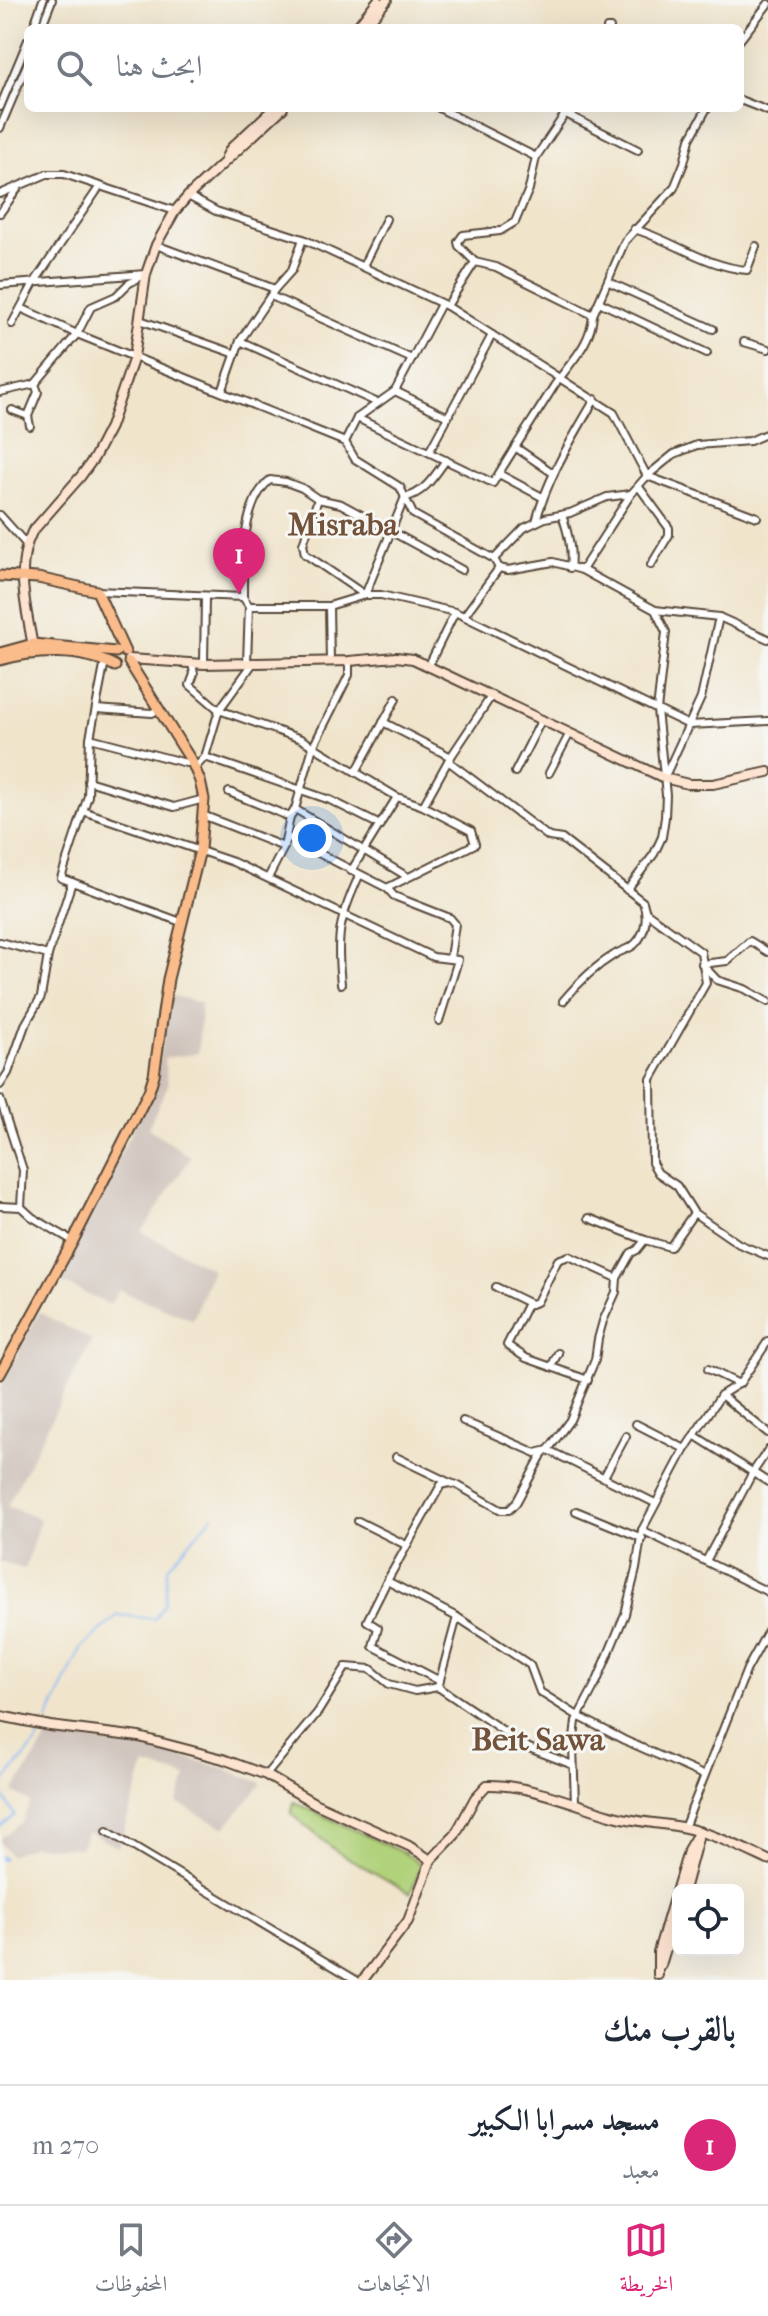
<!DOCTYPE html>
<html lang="ar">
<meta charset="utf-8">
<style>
:root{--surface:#fff;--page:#f6f6f7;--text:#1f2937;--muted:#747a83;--line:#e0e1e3;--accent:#db2777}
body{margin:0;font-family:"IM FELL French Canon",Amiri,serif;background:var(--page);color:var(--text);direction:rtl}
.controls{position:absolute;right:24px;bottom:24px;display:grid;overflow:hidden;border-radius:12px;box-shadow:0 8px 32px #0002}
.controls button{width:72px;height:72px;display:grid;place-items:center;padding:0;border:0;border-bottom:2px solid var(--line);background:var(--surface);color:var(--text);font:40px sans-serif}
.you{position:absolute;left:312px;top:838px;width:28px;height:28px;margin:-20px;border:6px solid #fff;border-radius:50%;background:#1a73e8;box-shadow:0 0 0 12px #1a73e833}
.badge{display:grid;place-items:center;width:52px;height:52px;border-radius:50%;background:var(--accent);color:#fff;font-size:26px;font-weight:700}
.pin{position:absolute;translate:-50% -66px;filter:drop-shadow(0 2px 4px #0008)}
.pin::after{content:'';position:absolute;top:42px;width:28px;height:24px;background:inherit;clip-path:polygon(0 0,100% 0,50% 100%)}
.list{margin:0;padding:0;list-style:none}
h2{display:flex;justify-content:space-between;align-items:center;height:104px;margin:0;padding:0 32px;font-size:34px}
h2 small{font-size:26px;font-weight:400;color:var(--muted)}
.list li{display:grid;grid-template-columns:52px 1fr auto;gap:24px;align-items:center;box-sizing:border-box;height:120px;padding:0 32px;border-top:2px solid var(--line)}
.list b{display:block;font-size:30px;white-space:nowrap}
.list p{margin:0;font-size:26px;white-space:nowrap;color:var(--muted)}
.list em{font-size:26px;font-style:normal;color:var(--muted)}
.icon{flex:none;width:44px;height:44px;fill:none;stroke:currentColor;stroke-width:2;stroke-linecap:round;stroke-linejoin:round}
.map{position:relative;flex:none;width:768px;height:1980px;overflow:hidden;direction:ltr}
.search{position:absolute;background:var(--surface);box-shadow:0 8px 32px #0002;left:24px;right:24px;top:24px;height:88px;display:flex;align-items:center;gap:20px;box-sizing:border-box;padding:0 28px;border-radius:12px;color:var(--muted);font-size:30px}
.sheet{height:224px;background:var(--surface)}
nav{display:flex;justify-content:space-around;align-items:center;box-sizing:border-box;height:112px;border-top:2px solid var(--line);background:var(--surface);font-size:22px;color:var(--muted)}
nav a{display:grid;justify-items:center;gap:4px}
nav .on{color:var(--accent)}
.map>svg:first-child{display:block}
.industrial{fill:#cec1b9}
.green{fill:#b1d27a;stroke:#767e4c;stroke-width:2}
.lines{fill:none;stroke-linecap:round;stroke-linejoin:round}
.stream{stroke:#84b8f2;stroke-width:2}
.street-casing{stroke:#564638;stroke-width:10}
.secondary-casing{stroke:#564638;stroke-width:12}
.primary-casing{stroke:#564638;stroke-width:13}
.street{stroke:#fff;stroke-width:6}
.secondary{stroke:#fde4d1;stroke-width:8}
.primary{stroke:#fabc8b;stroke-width:9}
.labels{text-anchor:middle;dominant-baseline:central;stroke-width:6;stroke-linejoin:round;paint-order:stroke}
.quarter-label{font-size:32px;font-weight:bold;fill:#72523a;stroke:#f6f6f2}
</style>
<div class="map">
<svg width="768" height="1980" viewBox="0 0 768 1980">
<rect width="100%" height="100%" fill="#f6f6f2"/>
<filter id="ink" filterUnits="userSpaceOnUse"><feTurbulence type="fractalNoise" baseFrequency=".0125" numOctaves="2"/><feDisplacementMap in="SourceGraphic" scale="16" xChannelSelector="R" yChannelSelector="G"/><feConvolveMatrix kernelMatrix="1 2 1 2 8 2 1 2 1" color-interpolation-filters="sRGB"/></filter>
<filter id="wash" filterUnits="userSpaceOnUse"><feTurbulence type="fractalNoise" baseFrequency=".006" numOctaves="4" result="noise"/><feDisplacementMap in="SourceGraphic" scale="32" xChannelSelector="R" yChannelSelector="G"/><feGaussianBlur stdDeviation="1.8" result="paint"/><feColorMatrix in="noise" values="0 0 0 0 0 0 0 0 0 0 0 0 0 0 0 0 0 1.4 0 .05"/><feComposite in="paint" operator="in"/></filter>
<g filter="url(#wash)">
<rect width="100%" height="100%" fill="#f0e4cb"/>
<g class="industrial">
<polygon points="170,995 201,1003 198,1053 164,1058 168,1085 148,1128 191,1157 142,1232 212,1269 193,1320 119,1290 110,1305 56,1280 155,1085"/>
<polygon points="39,1312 92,1340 7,1506 40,1519 25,1569 0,1562 0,1389"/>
<polygon points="49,1735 149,1748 220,1767 262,1783 225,1828 177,1803 187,1777 145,1765 118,1847 88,1832 80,1848 33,1846 10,1855 0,1843 0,1838 22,1822 30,1802 13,1792"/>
</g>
<polygon class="green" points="294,1802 404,1853 422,1865 410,1893 336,1851 291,1814"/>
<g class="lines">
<g class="stream">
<polyline points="40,21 47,0"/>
<polyline points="0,117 28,51"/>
<polyline points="47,1721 81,1648 118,1615 155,1619 165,1602 168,1567 213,1516"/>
<polyline points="0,1786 37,1742 45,1726"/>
<polyline points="0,1790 15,1815 0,1827"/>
<polyline points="0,1856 4,1858 0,1859"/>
</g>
</g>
</g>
<g filter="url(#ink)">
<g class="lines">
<defs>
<g id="street">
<polyline points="33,28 43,0"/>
<polyline points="41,28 52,0"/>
<polyline points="607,28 610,28"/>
<polyline points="740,40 768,4"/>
<polyline points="740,100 768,111"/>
<polyline points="0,107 28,40"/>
<polyline points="439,108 536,157"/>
<polyline points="566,114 638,150"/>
<polyline points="0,128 28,62"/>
<polyline points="0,194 47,174 64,174 175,211"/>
<polyline points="188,196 216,211 303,239 447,306 614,413 647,476 757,517"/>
<polyline points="0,213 18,188"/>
<path d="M634,229C672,240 707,267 747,270L756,246"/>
<polyline points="156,245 275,289"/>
<polyline points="475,262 496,267 593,315 625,241 674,188 684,163 690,139 707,108"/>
<polyline points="363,266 386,219"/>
<polyline points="609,282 713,329"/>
<polyline points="0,285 146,274 128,284 116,296 91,307 77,334 35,384 0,392"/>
<polyline points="271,296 412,359"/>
<polyline points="599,302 707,353"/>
<polyline points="447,306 475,262 459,246 458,242 463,235 500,231 515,222 529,189 536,157 569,108"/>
<polyline points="21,308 77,334 345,442 355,459 400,487 413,514 494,559 499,568 508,570 553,562 582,570 655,610 666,632 657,710 666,795 665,817 662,837 654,854 627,890"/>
<polyline points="140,320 236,354"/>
<polyline points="12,324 34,283 100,186"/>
<polyline points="240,341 378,403"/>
<polyline points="744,342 768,349"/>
<polyline points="395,391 448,417"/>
<polyline points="222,392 240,341 275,289 292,270 303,239"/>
<polyline points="12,410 28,416"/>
<path d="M357,418L493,483C513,450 534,418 554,386C570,362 591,345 593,315"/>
<polyline points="30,426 28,416 38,392 35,384"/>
<polyline points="345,442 357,418 395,391 441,304"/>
<polyline points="515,447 553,473"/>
<polyline points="429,452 492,335"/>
<polyline points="499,474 542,497"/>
<polyline points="639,487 669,528 669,535 651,565"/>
<path d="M318,499L303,544L305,554L365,595L405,497C423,495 436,474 446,460"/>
<polyline points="0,515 26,544"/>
<path d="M562,515C568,532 573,550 570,568"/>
<path d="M536,522C547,478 572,439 595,399"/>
<polyline points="494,559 524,528 545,518 570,513 607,497 631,494 647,476 674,454 697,445 750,441 768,433"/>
<polyline points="582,570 631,494"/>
<polyline points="97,591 243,597 249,606 329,606 365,595 381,595 455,612 689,725 768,721"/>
<path d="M243,597C243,562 241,504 270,480L286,482L302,488L318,499L341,504L462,570"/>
<polyline points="329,606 330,661"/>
<polyline points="655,610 719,617 768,639"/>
<polyline points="464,616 499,568"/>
<polyline points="247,662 249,606"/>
<polyline points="192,663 194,674 190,685 219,710 301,739 397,797 423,806 471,831 475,844 387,888 287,837"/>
<polyline points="204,664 205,597"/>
<polyline points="429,665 455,612"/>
<polyline points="96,709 152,713 160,709"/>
<polyline points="383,722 451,757"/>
<polyline points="90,738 186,763 192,762"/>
<polyline points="205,757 330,800 380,825"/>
<path d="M448,761L549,837L562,839L643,902C648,916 646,932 636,943C631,949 621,950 614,955C594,967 578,983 563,1001"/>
<polyline points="195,768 205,757 219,710 254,662"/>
<polyline points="356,772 396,699"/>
<polyline points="515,772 542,719"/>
<polyline points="549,773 570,733"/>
<polyline points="666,774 701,698 719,617"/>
<polyline points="88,781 174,807 204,799"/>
<polyline points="229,792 290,817"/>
<polyline points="423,806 448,761 492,695"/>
<polyline points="295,809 408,877"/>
<polyline points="83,811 233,862 433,957 458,960 439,1021"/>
<polyline points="205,816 284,847"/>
<polyline points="351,871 397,797"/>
<polyline points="268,878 284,847 290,817 295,809 313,747 349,675 349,661"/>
<polyline points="72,882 61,878 88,796 90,738 105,661"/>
<polyline points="387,888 394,896 450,918 455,924 450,958"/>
<polyline points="647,913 701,952 706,983 651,1079 652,1163 658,1173 677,1186 694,1213 739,1244 768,1256"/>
<polyline points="0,942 48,955"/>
<polyline points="768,952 750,941 727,961 702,964 717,980 745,989 768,1002"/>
<path d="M341,984C336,935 339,920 359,876"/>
<polyline points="0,1085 8,1073 25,1025 41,997 48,955 72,882 181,922"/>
<polyline points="0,1099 23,1170 21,1207"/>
<polyline points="0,1206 21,1207 32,1217 73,1241"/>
<polyline points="589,1218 645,1240"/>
<polyline points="496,1287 531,1304"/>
<polyline points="551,1367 558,1353"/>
<polyline points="708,1369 739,1384"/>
<polyline points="588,1380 526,1358 507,1345 527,1305 537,1302 558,1260 569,1256 617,1278"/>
<polyline points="721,1395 768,1433"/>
<polyline points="463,1421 536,1453 548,1450 570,1420 595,1360 598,1339 603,1321 616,1292 617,1278 631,1253 637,1250 645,1240 670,1247 694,1213"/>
<polyline points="636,1424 685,1449"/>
<polyline points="694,1435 768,1482"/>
<polyline points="548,1450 655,1503"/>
<polyline points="543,1453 516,1503 509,1510 501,1510 457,1485 450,1483 441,1485 387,1581 457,1617 438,1687 529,1748 573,1765"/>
<polyline points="396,1457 450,1483"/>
<polyline points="604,1477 626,1436"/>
<polyline points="576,1511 642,1538"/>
<polyline points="358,1521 406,1545"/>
<polyline points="642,1530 768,1592"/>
<polyline points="706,1561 753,1472 768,1450"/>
<polyline points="387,1581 367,1621 378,1628 373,1646 440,1681"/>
<polyline points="457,1617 530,1665 540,1692 578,1716 624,1740 703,1775"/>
<polyline points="266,1775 318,1712 346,1667 371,1669 389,1684 415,1691 438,1687"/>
<polyline points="575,1803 573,1747 576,1721 597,1681 625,1614 636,1569 642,1530 685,1449 721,1395 740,1383 768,1341"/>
<polyline points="684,1828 747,1669 768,1631"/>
<polyline points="107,1831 356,1980"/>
</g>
<g id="secondary">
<polyline points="356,28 378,0"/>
<polyline points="364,28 387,0"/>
<polyline points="226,157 231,148 274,108"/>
<path d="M33,647C27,610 14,568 32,532L81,476L94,458L110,427L134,357L146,274L156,245L175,211L188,196L283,108"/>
<polyline points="129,659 204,664 349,661 396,657 413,659 664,778 688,784 713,784 768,772"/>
<polyline points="0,1716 50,1726 139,1737 223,1759 266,1775 316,1804 409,1846 431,1860"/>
<polyline points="684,1890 698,1838"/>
<polyline points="661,1965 678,1909"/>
<polyline points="658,1975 658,1952 689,1848 698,1833"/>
<path d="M363,1980L408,1921L431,1860L455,1835L475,1798L487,1785C527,1784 576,1805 614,1816C636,1822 659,1823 681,1827C712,1833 740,1847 768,1860"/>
</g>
<g id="primary">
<polyline points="0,576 38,578 97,591 125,652"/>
<polyline points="0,653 33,644 116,652"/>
<path d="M0,660C35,650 82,648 115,666"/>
<polyline points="0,1374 73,1241 149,1091 154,1075 168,979 200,850 204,799 200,781 192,762 129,662"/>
</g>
</defs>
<use href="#street" class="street-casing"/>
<use href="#secondary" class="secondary-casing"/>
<use href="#primary" class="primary-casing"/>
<use href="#street" class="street"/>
<use href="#secondary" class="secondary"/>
<use href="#primary" class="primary"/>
</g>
</g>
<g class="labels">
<g class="quarter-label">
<text x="343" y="524">Misraba</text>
<text x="538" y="1739">Beit Sawa</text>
</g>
</g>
</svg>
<div class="controls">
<button><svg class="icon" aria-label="locate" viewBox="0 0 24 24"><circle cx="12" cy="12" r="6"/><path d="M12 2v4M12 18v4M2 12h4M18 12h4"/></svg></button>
</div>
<div class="you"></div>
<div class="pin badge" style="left:239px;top:594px">1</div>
<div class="search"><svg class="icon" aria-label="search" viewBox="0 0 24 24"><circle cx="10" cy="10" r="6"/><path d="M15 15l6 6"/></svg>ابحث هنا</div>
</div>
<section class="sheet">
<h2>بالقرب منك<small></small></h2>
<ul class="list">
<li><span class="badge">1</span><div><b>مسجد مسرابا الكبير</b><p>معبد</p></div><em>270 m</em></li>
</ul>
</section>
<nav>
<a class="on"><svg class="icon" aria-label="map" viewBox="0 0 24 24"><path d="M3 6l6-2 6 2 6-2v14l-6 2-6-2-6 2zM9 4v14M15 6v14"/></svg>الخريطة</a>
<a><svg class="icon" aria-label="directions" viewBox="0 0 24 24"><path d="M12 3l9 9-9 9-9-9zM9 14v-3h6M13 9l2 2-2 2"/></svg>الاتجاهات</a>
<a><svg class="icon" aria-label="saved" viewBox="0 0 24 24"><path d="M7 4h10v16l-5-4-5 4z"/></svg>المحفوظات</a>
</nav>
